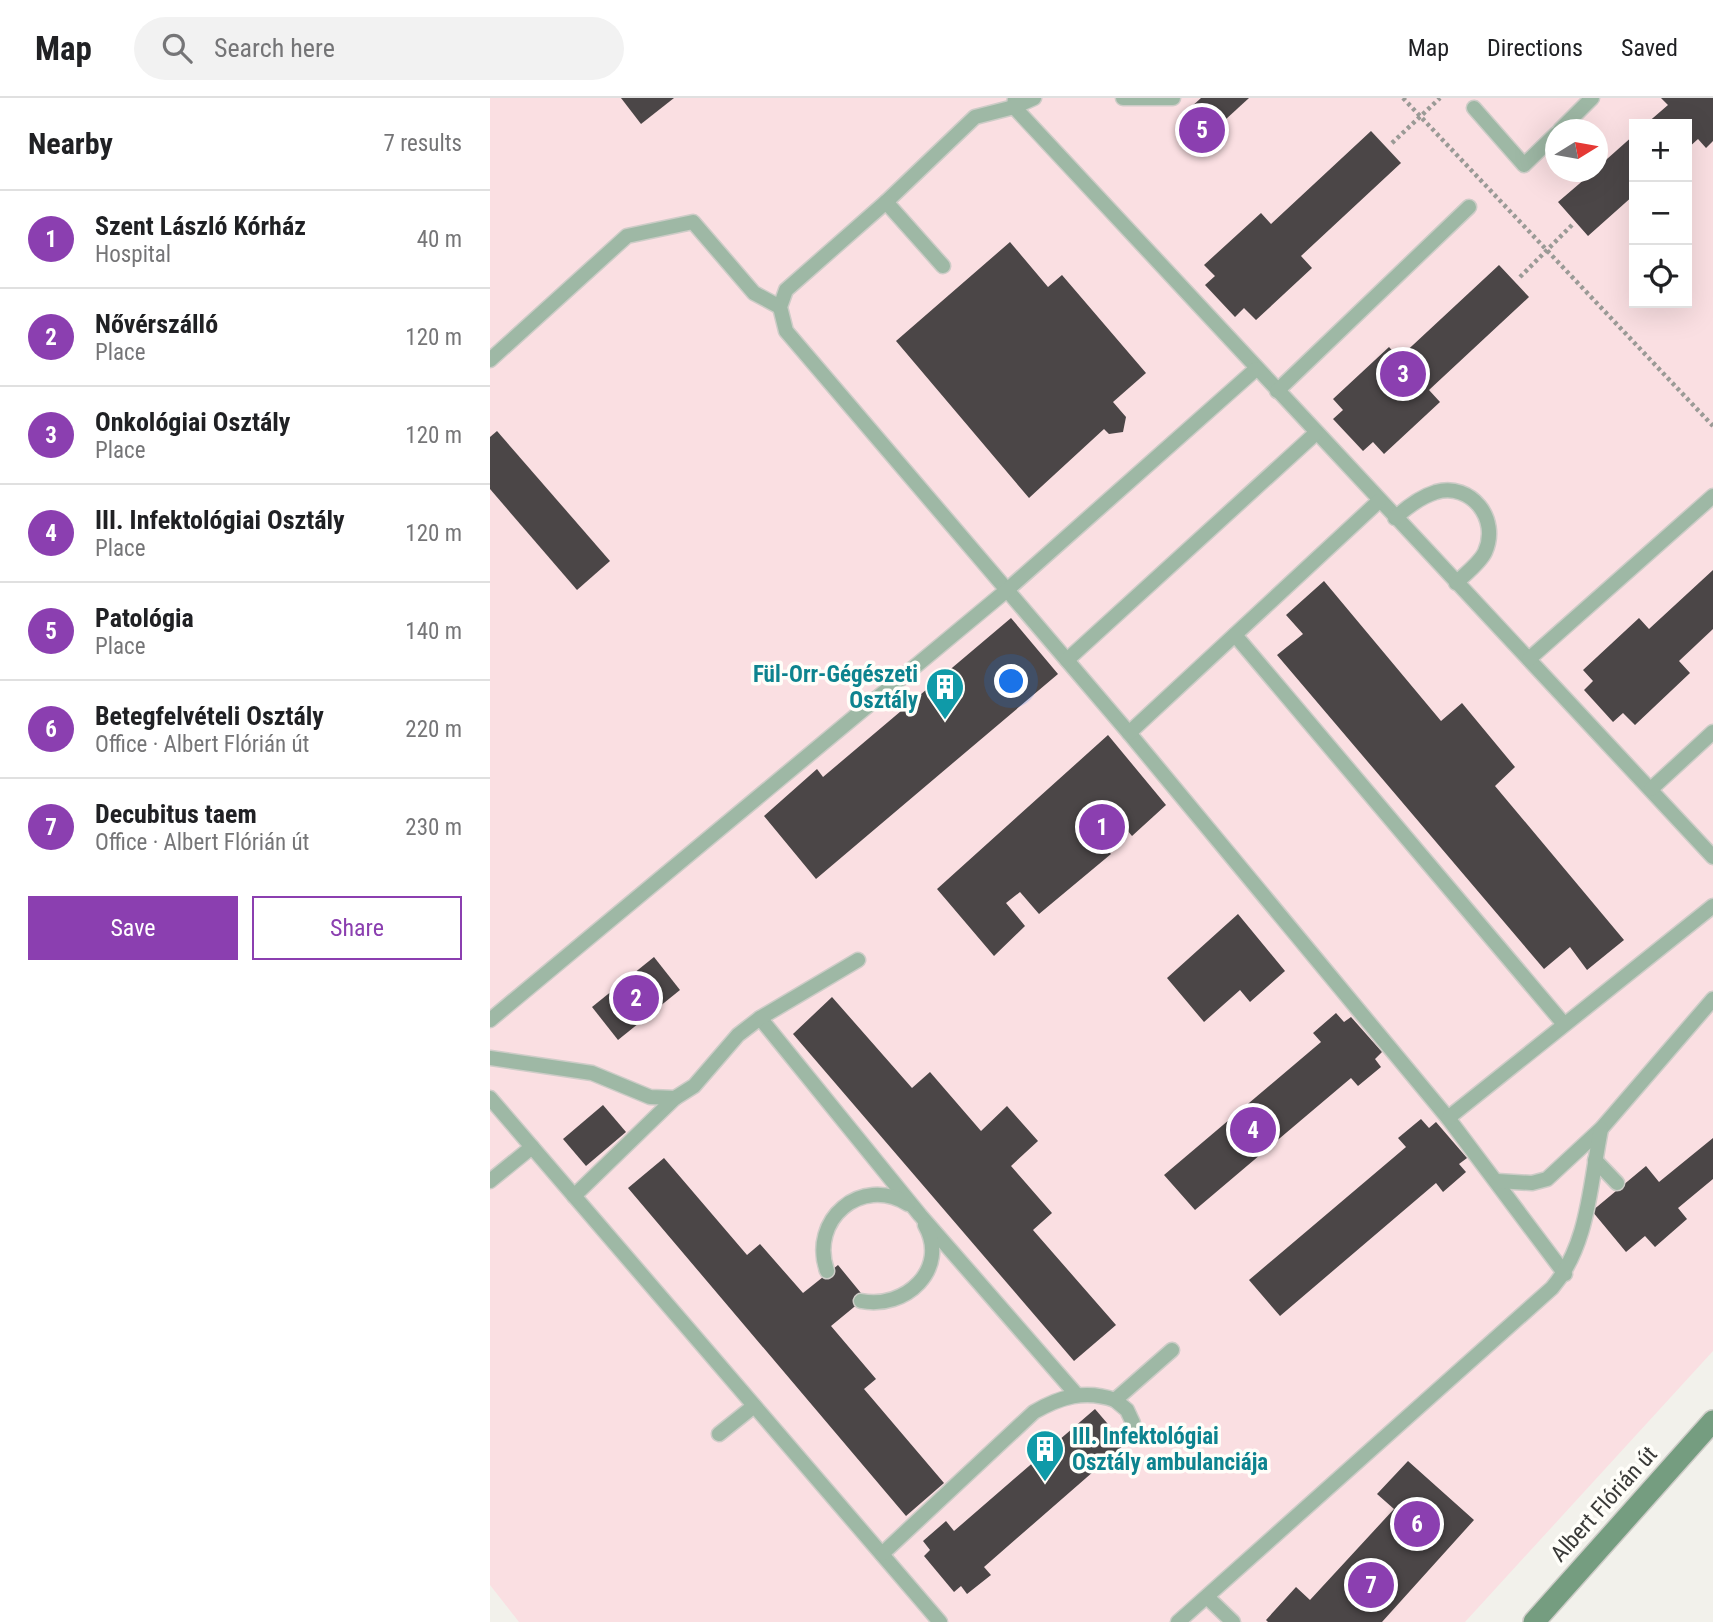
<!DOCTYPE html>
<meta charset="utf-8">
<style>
:root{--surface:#fff;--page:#f2f2f2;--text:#202124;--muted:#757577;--line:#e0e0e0;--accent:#8b3fb0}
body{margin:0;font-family:"Roboto Condensed",sans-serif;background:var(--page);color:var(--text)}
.controls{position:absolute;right:21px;top:21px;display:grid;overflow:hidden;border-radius:0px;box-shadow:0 7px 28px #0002}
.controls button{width:63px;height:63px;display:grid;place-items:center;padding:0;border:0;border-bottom:2px solid var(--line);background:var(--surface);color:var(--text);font:35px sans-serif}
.compass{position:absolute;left:1055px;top:21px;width:63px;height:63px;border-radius:50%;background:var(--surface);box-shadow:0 7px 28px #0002;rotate:79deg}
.you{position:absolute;left:522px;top:584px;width:24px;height:24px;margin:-18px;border:5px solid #fff;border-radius:50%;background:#1a73e8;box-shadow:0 0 0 10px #1a73e833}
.badge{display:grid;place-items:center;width:46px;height:46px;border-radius:50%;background:var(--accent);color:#fff;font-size:23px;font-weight:700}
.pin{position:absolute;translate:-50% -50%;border:4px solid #fff;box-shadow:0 2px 7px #0006}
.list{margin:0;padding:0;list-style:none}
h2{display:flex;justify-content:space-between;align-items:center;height:91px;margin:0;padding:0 28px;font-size:30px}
h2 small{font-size:23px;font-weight:400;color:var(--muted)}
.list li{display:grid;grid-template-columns:46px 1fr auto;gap:21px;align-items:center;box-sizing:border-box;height:98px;padding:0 28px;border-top:2px solid var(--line)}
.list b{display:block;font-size:26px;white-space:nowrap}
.list p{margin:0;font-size:23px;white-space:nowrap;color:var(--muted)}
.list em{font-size:23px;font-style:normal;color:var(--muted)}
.actions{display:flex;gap:14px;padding:21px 28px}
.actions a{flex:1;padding:16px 0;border:2px solid var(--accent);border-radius:0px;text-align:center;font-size:24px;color:var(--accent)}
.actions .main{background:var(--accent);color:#fff}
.icon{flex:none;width:38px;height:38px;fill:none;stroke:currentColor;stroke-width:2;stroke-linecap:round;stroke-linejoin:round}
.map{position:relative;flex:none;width:1223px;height:1524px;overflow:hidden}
header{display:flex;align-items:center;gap:42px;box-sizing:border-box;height:98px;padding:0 35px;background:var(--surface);border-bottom:2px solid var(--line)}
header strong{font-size:33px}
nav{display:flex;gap:38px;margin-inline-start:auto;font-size:24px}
.search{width:490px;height:63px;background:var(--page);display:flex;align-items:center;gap:18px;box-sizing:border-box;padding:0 24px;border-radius:38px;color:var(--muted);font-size:26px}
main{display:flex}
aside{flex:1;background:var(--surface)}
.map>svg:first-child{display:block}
.medical{fill:#fadfe2;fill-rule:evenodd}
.building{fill:#4b4647}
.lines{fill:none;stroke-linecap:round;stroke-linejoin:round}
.lane-casing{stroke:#cdccc7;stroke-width:17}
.secondary-casing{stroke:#cdccc7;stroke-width:24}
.path{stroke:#9a9a96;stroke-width:4.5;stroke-dasharray:3.5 3.5;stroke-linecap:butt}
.lane{stroke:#9eb8a5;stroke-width:14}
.secondary{stroke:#759d80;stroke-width:21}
.labels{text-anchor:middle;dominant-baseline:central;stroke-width:7;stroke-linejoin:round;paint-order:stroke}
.culture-label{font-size:23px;font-weight:bold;fill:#0d838f;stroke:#fffef9;text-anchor:end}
.street-label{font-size:23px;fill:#3a3a38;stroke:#fffef9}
</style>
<header>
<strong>Map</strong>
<div class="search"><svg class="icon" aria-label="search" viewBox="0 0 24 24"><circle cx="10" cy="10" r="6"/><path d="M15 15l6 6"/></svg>Search here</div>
<nav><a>Map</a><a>Directions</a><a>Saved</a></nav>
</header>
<main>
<aside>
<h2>Nearby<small>7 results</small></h2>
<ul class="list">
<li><span class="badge">1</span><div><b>Szent László Kórház</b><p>Hospital</p></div><em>40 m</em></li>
<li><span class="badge">2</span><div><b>Nővérszálló</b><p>Place</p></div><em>120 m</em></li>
<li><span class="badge">3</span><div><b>Onkológiai Osztály</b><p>Place</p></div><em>120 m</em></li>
<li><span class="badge">4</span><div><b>III. Infektológiai Osztály</b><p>Place</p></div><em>120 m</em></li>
<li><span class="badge">5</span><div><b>Patológia</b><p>Place</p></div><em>140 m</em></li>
<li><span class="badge">6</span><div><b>Betegfelvételi Osztály</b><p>Office · Albert Flórián út</p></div><em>220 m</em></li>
<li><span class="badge">7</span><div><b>Decubitus taem</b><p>Office · Albert Flórián út</p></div><em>230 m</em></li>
</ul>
<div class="actions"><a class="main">Save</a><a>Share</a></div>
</aside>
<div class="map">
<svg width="1223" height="1524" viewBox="0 0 1223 1524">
<rect width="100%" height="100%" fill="#f2f1eb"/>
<path class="medical" d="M0,0H1223V1253L975,1524H29L0,1487ZM1144,26H1197V205H1144ZM1066,32H1108V74H1066Z"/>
<g class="building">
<polygon points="131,0 184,0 151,26"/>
<polygon points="711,0 759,0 711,44 689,20"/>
<polygon points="1171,0 1223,0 1223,43 1216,50 1208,41 1197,51 1197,26 1156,26 1178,7"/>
<polygon points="881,33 911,65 811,158 822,170 766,222 754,210 745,219 715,187 725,178 714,167 771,115 781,126"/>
<polygon points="1144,37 1144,97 1098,138 1068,104 1103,74 1108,74 1108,69"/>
<polygon points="520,144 558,189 572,177 656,275 623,304 636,319 633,334 619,336 614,331 539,400 406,243"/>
<polygon points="1009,167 1039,199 939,292 950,304 894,356 883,344 873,353 843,321 853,312 843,301 899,249 909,260"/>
<polygon points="7,333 120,463 87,492 0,391 0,339"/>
<polygon points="1223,472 1223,531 1189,563 1200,575 1145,627 1133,615 1123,624 1094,592 1103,583 1093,572 1149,520 1159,531"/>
<polygon points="834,483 951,623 972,605 1025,669 1005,688 1134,842 1097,872 1080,849 1054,871 787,557 813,536 796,517"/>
<polygon points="521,520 568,576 326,781 274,718 327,671 333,679"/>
<polygon points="618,637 676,707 642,738 622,714 602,732 621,756 549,816 530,794 516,805 535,828 504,858 447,791"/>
<polygon points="748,816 795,873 760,904 750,892 714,924 677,880"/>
<polygon points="164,859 190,892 128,942 102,909"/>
<polygon points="342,899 422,990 440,974 491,1033 517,1008 548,1043 521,1068 562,1115 543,1132 626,1227 584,1263 303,936"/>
<polygon points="846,915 854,924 861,919 892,954 885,961 891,969 868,988 861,980 705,1112 674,1077 831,944 823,935"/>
<polygon points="113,1007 136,1034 96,1068 73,1041"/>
<polygon points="931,1021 939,1030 946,1024 977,1060 969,1066 976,1074 953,1094 946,1085 790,1218 759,1182 916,1049 908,1040"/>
<polygon points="1223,1040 1223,1081 1188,1110 1197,1121 1165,1149 1155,1138 1136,1154 1102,1113 1156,1068 1169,1084"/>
<polygon points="174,1060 257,1157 270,1146 313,1195 348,1167 375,1200 341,1228 386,1281 374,1291 454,1385 416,1418 138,1090"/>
<polygon points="605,1311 635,1346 494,1469 501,1477 477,1496 471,1488 464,1494 434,1458 440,1452 433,1443 456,1423 464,1433"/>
<polygon points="918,1363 984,1422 892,1524 778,1524 776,1522 806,1489 820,1502 904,1411 887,1396"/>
</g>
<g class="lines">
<defs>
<g id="lane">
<polyline points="525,0 524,9 1223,759"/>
<polyline points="544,0 524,9 485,19 396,104 296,192 290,209 296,233 639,635 958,1020 1075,1176"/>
<polyline points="633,0 683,0"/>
<polyline points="984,10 1034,67 1066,36"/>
<polyline points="1070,32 1102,0"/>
<polyline points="396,104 453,168"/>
<polyline points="0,262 137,138 203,124 264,195 290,209"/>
<polyline points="787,293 979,109"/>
<path d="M905,420C917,409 930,399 946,394C981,384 1010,421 995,454C990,465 975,476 966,485"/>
<polyline points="745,537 1073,925"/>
<polyline points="1039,561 1223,398"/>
<polyline points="577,562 826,335"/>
<polyline points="639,635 889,403"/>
<polyline points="1161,691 1223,634"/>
<polyline points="270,920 430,1117 586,1296"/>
<polyline points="0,922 517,492 766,271"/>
<polyline points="0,960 102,975 160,999 185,1000 204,988 248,937 270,920 368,862"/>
<polyline points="0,1000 450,1524"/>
<polyline points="958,1020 1223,808"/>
<polyline points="1105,1062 1127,1085"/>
<polyline points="0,1083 42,1049"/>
<polyline points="1007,1083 1042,1085 1057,1081 1111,1031 1223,901"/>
<polyline points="84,1098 185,1000"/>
<path d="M337,1173C319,1122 371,1077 418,1106"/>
<path d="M371,1203C415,1212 460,1171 435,1127"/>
<polyline points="625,1302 637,1312 643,1325"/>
<polyline points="229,1336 264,1308"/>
<path d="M392,1456L544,1314C570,1299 595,1291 625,1302L682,1252"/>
<polyline points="717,1499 743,1524"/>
<path d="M688,1524L1062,1190C1099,1147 1100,1085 1111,1031"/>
</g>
<polyline id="secondary" points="1044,1524 1223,1323"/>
</defs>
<use href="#lane" class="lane-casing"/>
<use href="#secondary" class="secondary-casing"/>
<g class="path">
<polyline points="913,0 1223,328"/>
<polyline points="902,45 950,0"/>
<polyline points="1030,179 1082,127"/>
</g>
<use href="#lane" class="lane"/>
<use href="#secondary" class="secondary"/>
</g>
<defs>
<symbol id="building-pin" viewBox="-11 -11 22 30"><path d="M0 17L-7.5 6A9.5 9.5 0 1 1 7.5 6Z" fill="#0f9aa8" stroke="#fffef9"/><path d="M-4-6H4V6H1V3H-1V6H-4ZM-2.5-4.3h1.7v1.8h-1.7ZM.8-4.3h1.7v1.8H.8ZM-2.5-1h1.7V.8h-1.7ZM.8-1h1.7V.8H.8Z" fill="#fff"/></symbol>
</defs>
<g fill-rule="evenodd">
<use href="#building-pin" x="433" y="567" width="44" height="60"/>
<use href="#building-pin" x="533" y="1329" width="44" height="60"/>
</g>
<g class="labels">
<g class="culture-label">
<text x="428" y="576">Fül-Orr-Gégészeti<tspan x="428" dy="26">Osztály</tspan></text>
<text x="582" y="1338" text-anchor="start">III. Infektológiai<tspan x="582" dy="26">Osztály ambulanciája</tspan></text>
</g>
<g class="street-label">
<text transform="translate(1114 1406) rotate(-48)">Albert Flórián út</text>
</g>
</g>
</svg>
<div class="controls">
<button>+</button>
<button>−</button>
<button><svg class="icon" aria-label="locate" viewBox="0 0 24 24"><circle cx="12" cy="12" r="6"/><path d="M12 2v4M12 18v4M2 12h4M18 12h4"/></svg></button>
</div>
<svg class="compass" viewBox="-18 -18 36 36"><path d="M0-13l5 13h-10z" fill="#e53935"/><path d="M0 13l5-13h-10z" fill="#757577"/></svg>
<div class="you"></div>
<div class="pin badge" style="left:612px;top:729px">1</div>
<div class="pin badge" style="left:146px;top:900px">2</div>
<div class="pin badge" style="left:913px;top:276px">3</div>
<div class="pin badge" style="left:763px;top:1032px">4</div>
<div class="pin badge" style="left:712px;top:32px">5</div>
<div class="pin badge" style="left:927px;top:1426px">6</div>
<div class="pin badge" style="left:881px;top:1487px">7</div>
</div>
</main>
